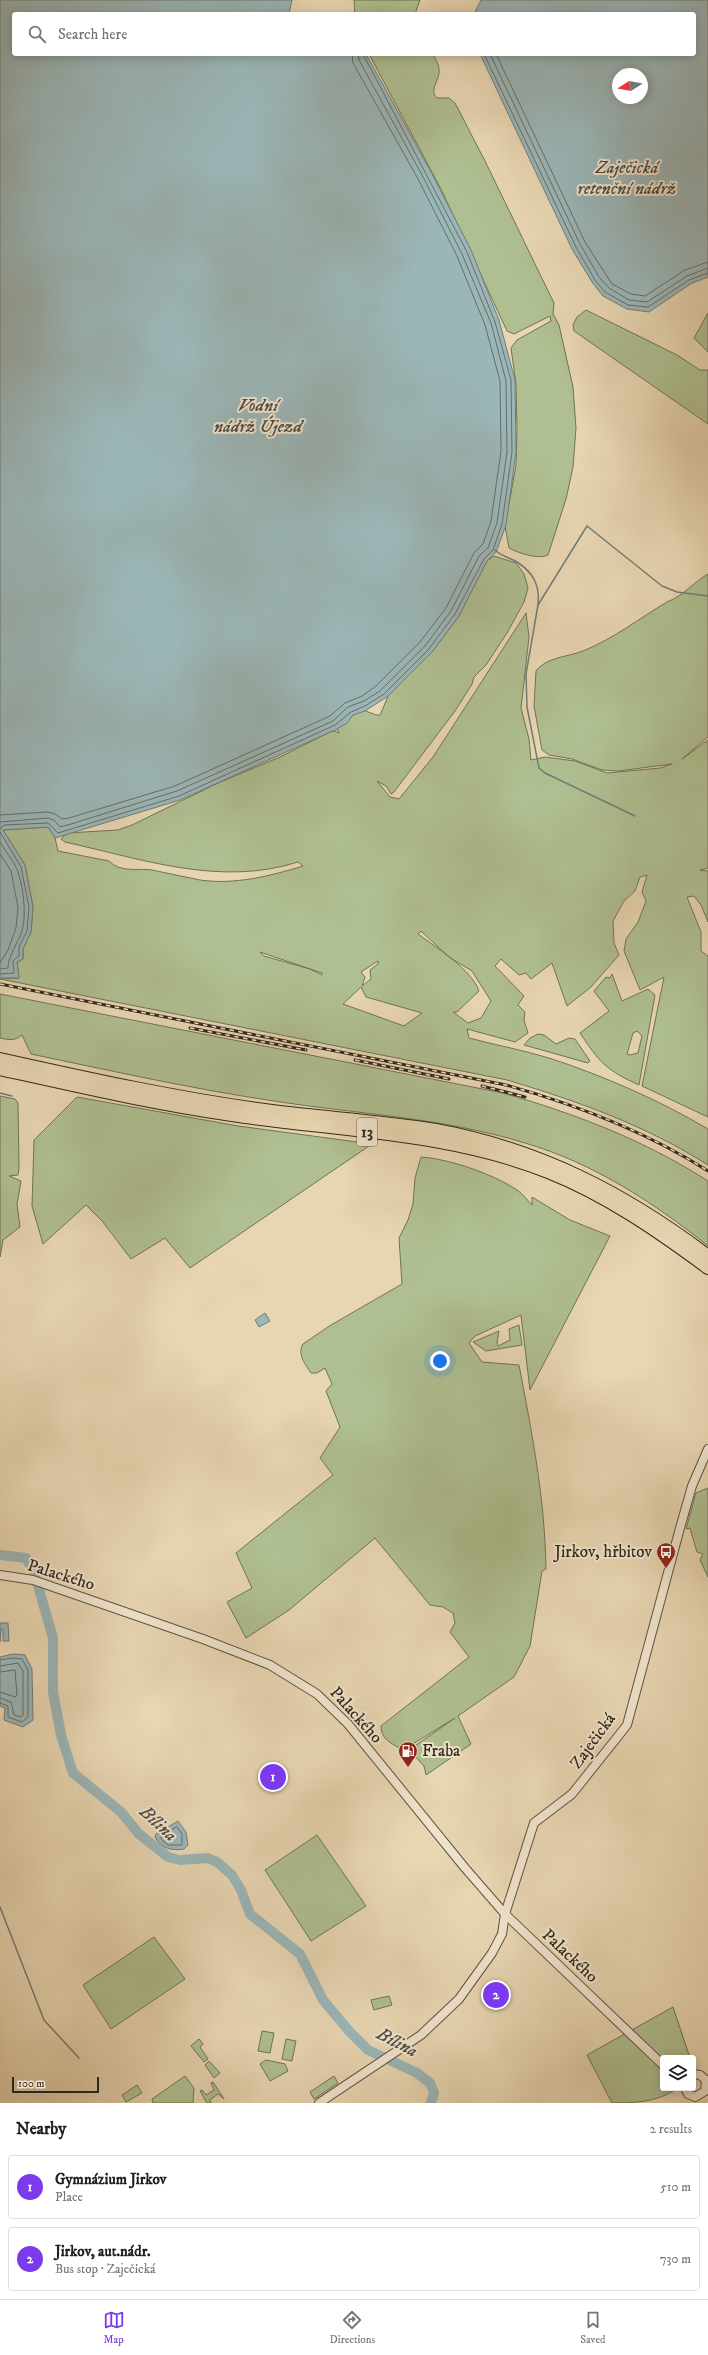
<!DOCTYPE html>
<meta charset="utf-8">
<style>
:root{--surface:#fff;--page:#f6f6f6;--text:#202124;--muted:#757577;--line:#e0e0e0;--accent:#7c3aed}
body{margin:0;font-family:"IM FELL DW Pica",serif;background:var(--page);color:var(--text)}
.controls{position:absolute;right:12px;bottom:12px;display:grid;overflow:hidden;border-radius:4px;box-shadow:0 2px 10px #0003}
.controls button{width:36px;height:36px;display:grid;place-items:center;padding:0;border:0;border-bottom:1px solid var(--line);background:var(--surface);color:var(--text);font:20px sans-serif}
.compass{position:absolute;left:612px;top:68px;width:36px;height:36px;border-radius:50%;background:var(--surface);box-shadow:0 2px 10px #0003;rotate:259deg}
.scale{position:absolute;left:12px;bottom:10px;width:87px;box-sizing:border-box;padding-left:4px;border:2px solid #30271d;border-top:0;font-size:11px;line-height:14px;white-space:nowrap;color:#30271d;-webkit-text-stroke:3px #f0e4cd;paint-order:stroke}
.you{position:absolute;left:440px;top:1361px;width:14px;height:14px;margin:-10px;border:3px solid #fff;border-radius:50%;background:#1a73e8;box-shadow:0 0 0 6px #1a73e833}
.badge{display:grid;place-items:center;width:26px;height:26px;border-radius:50%;background:var(--accent);color:#fff;font-size:13px;font-weight:700}
.pin{position:absolute;translate:-50% -50%;border:2px solid #fff;box-shadow:0 1px 4px #0006}
.list{margin:0;padding:0;list-style:none}
h2{display:flex;justify-content:space-between;align-items:center;height:52px;margin:0;padding:0 16px;font-size:17px}
h2 small{font-size:13px;font-weight:400;color:var(--muted)}
.list li{display:grid;grid-template-columns:26px 1fr auto;gap:12px;align-items:center;box-sizing:border-box;height:64px;margin:0 8px 8px;padding:0 8px;border:1px solid var(--line);border-radius:4px}
.list b{display:block;font-size:15px;white-space:nowrap}
.list p{margin:0;font-size:13px;white-space:nowrap;color:var(--muted)}
.list em{font-size:13px;font-style:normal;color:var(--muted)}
.icon{flex:none;width:22px;height:22px;fill:none;stroke:currentColor;stroke-width:2;stroke-linecap:round;stroke-linejoin:round}
.map{position:relative;flex:none;width:708px;height:2103px;overflow:hidden}
.search{position:absolute;background:var(--surface);box-shadow:0 2px 10px #0003;left:12px;right:12px;top:12px;height:44px;display:flex;align-items:center;gap:10px;box-sizing:border-box;padding:0 14px;border-radius:4px;color:var(--muted);font-size:15px}
.sheet{height:196px;background:var(--surface)}
nav{display:flex;justify-content:space-around;align-items:center;box-sizing:border-box;height:56px;border-top:1px solid var(--line);background:var(--surface);font-size:11px;color:var(--muted)}
nav a{display:grid;justify-items:center;gap:2px}
nav .on{color:var(--accent)}
.map>svg:first-child{display:block}
.green{fill:#afbf91;stroke:#707357;fill-rule:evenodd}
.water{fill:#9bb6b7;stroke:#707d79;fill-rule:evenodd}
.lines{fill:none;stroke-linecap:round;stroke-linejoin:round}
.shore{stroke:#666e6a;stroke-width:1}
.stream{stroke:#707d79;stroke-width:1.5}
.river{stroke:#9bb6b7;stroke-width:10}
.minor-casing{stroke:#5e5342;stroke-width:10}
.highway-casing{stroke:#30271d;stroke-width:14}
.minor{stroke:#f0e4cd;stroke-width:8}
.highway{stroke:#e8d6b2;stroke-width:12}
.rail-casing{stroke:#30271d;stroke-width:3}
.rail{stroke:#f0e4cd;stroke-width:1.5;stroke-dasharray:4.5;stroke-linecap:butt}
.labels{text-anchor:middle;dominant-baseline:central;stroke-width:4;stroke-linejoin:round;paint-order:stroke}
.shield{fill:#f0e4cd;stroke:#6a6052;stroke-width:1}
.shield-label{font-size:16px;font-weight:bold;fill:#30271d}
.poi-label{font-size:17px;fill:#30271d;stroke:#f0e4cd;text-anchor:end}
.street-label{font-size:17px;fill:#30271d;stroke:#f0e4cd}
.water-label{font-size:18px;font-style:italic;fill:#4b4b44;stroke:#f0e4cd}
</style>
<div class="map">
<svg width="708" height="2103" viewBox="0 0 708 2103">
<rect width="100%" height="100%" fill="#e8d6b2"/>
<filter id="stains"><feTurbulence type="fractalNoise" baseFrequency=".005" numOctaves="4"/><feColorMatrix values="0 0 0 0 .2 0 0 0 0 .09 0 0 0 0 .02 0 0 0 .5 -.17"/></filter>
<radialGradient id="worn" r=".72"><stop offset=".6" stop-color="#630" stop-opacity="0"/><stop offset="1" stop-color="#630" stop-opacity=".3"/></radialGradient>
<g class="green">
<polygon points="354,0 420,0 415,14 355,14"/>
<path d="M369,54H433C435,59 439,64 439,69C441,79 428,90 437,98H449L455,103L485,161L554,303L553,314L559,325L573,387L576,428L573,467L566,499L548,555C539,560 518,553 509,548L505,526L516,465L517,429L516,384L511,348L517,340L551,321L550,316L514,334L507,331L441,189Z"/>
<polygon points="586,310 677,355 700,370 708,370 708,424 574,331 573,325 577,317"/>
<polygon points="708,313 708,352 694,338"/>
<path d="M494,556L516,563L524,574L528,588L524,602L507,633L486,665L474,677L472,684L455,711L394,792L391,794L386,786L377,781L390,797L399,799L433,757L526,613L529,637L521,708L529,739L531,760L545,757L575,761L607,773L660,768L672,764L618,771L602,770L572,759L549,755L542,750L534,706L536,671C546,657 568,657 583,651C613,639 640,618 667,602C683,596 694,582 708,574V737L682,759L708,740V868L700,870L708,871V922L701,905L694,896L687,897L701,932V951L708,956V1117L642,1086L664,977L640,990L624,951L626,939L638,922L646,901L642,892L647,875L640,877L635,891L624,901L613,921L614,943L619,955L591,987L567,1006L552,963L531,979L526,973L519,975L501,959L495,966L524,996L518,1005L525,1012L524,1020L528,1033L515,1042L467,1029L469,1038C495,1045 523,1050 549,1058C604,1076 659,1100 708,1129V1165C645,1125 577,1101 507,1080L0,979L19,978L17,962L23,959V949L31,932L33,907L25,865L3,830L48,827L55,838L58,851L109,861C121,873 137,868 152,870C168,873 184,877 200,880C235,885 270,876 303,866L298,862C220,887 142,859 65,842L61,839L67,833L118,830L132,825L218,783L280,757L330,732L334,731L339,733L337,729C345,724 353,712 362,711C368,710 374,716 380,715L389,694L432,652L459,616L487,561ZM421,931L449,957L472,971L491,1001L481,1018L468,1023L453,1012H457L479,991C472,970 437,948 418,934ZM260,952L322,973V975L310,969L264,956ZM378,961V964L370,970L371,979L362,986L365,977L361,972ZM361,987L366,997L422,1013L404,1026L343,1004Z"/>
<path d="M612,974L622,1001L648,989L655,995L639,1085C606,1070 600,1063 580,1033L609,1011L594,991L606,977L610,978ZM637,1031L642,1036L638,1053L630,1055L627,1054L633,1033Z"/>
<path d="M0,994L503,1093C576,1114 644,1140 708,1181V1246C653,1202 593,1163 525,1143C444,1118 358,1114 274,1101C193,1089 112,1071 31,1054L22,1035C15,1041 9,1040 0,1038Z"/>
<polygon points="538,1034 544,1035 556,1044 569,1038 575,1039 590,1061 588,1063 524,1045 530,1038"/>
<polygon points="0,1096 15,1099 18,1103 19,1168 18,1175 9,1176 21,1181 17,1204 20,1227 3,1240 0,1257"/>
<polygon points="77,1097 238,1126 372,1144 190,1268 165,1238 131,1259 103,1222 86,1205 43,1244 32,1206 34,1140"/>
<path d="M421,1157C450,1159 493,1174 517,1190C523,1194 527,1200 532,1205V1197L570,1220L610,1236L530,1390L521,1315L475,1336L469,1343L482,1362L519,1365C532,1433 545,1500 546,1569L542,1571L530,1646L514,1677L458,1716L471,1744L426,1775L424,1766L409,1750L455,1718L408,1747L399,1748C389,1742 381,1738 381,1726L469,1657L450,1632L455,1623L453,1613L443,1607L430,1605L375,1538L289,1610L246,1638L227,1602L252,1588L236,1553L333,1475L320,1458L340,1427L326,1391L332,1384L325,1368L317,1373H311C305,1364 297,1354 303,1344L331,1325L402,1284L399,1238L408,1220L413,1204L415,1178Z"/>
<polygon points="519,1325 522,1345 486,1351 473,1342 499,1331 497,1343 498,1346 510,1340 509,1329"/>
<polygon points="708,1488 708,1577 700,1560 703,1554 697,1552 690,1528 686,1529 696,1493"/>
<polygon points="317,1835 366,1906 311,1941 265,1870"/>
<polygon points="154,1937 185,1979 111,2029 83,1985"/>
<polygon points="389,1996 392,2005 374,2010 371,2000"/>
<path d="M673,2007L690,2058H663V2088L676,2089C659,2102 633,2103 612,2103L587,2055Z"/>
<polygon points="262,2031 274,2033 270,2053 258,2051"/>
<polygon points="199,2039 203,2044 200,2047 208,2059 204,2062 191,2046"/>
<polygon points="286,2039 296,2041 292,2061 282,2059"/>
<polygon points="266,2060 285,2064 288,2071 270,2081 260,2064"/>
<polygon points="209,2061 220,2073 214,2078 205,2065"/>
<polygon points="185,2076 194,2088 193,2103 153,2103 152,2099"/>
<polygon points="334,2076 338,2083 314,2099 310,2092"/>
<polygon points="213,2082 224,2099 218,2094 210,2100 211,2103 207,2103 200,2091 202,2090 206,2095 214,2090 211,2083"/>
<polygon points="137,2085 142,2093 126,2102 122,2095"/>
</g>
<g class="water">
<polygon points="0,0 292,0 289,14 14,14 14,54 366,54 430,170 471,250 499,320 515,380 516,452 506,525 496,552 487,561 459,616 432,652 388,696 365,711 353,715 347,723 337,729 180,800 55,838 48,827 3,830 25,865 33,907 31,932 23,949 23,959 17,962 19,978 0,978"/>
<path d="M481,0H708V277L692,283L649,312L627,309L603,296L592,282L572,249L480,54H694V14H474ZM618,74H642V98H618Z"/>
<polygon points="265,1313 270,1321 259,1327 255,1320"/>
<polygon points="0,1623 8,1623 9,1641 3,1641 3,1630 1,1629 0,1642"/>
<polygon points="13,1654 25,1655 32,1669 33,1720 23,1727 4,1720 5,1708 0,1706 0,1657"/>
<path d="M178,1821L186,1832L188,1845L184,1849C173,1851 161,1849 155,1837L156,1834Z"/>
</g>
<g class="lines">
<g class="shore">
<polyline points="484,54 576,247 595,280 605,292 628,305 648,307 689,280 708,273"/>
<polyline points="490,54 580,244 599,277 609,288 629,300 647,302 687,276 708,268"/>
<polyline points="496,54 585,242 612,284 631,294 645,296 685,270 708,262"/>
<polyline points="0,815 48,812 55,814 62,819 69,818 175,786 330,716 345,703 362,696 376,686 420,642 446,608 474,553 483,544 491,521 501,451 500,381 485,325 457,256 417,177 353,63 352,54"/>
<polyline points="0,822 48,818 54,820 60,827 71,824 177,791 333,721 348,707 364,701 380,691 425,646 451,611 479,556 488,548 497,523 507,452 506,381 491,323 462,254 422,175 359,60 358,54"/>
<polyline points="0,829 4,825 48,823 58,833 179,796 335,725 351,712 365,706 384,694 428,650 455,614 484,559 493,550 502,524 512,452 511,380 495,322 467,252 363,54"/>
<polyline points="0,832 21,867 29,907 27,931 19,947 19,956 13,961 14,973 0,974"/>
<path d="M0,842C5,851 13,860 17,869C23,885 27,914 22,931C18,943 8,956 8,968L0,969"/>
<polyline points="0,854 11,871 18,907 16,928 8,950 0,963"/>
<polyline points="0,1660 13,1658 22,1659 28,1670 28,1717 22,1722 8,1717 8,1706 0,1703"/>
<polyline points="0,1666 18,1663 23,1671 23,1715 21,1717 14,1715 11,1702 0,1698"/>
<polyline points="0,1672 15,1670 17,1695 15,1697 0,1692"/>
<polygon points="177,1827 182,1834 182,1845 168,1845 161,1839 161,1836"/>
</g>
<g class="stream">
<path d="M495,550C501,556 510,558 517,562C534,573 540,586 538,605L587,526L662,586L677,592L708,596"/>
<polyline points="538,605 526,674 527,707 539,768 545,773 635,816"/>
<polyline points="0,1093 12,1096"/>
<polyline points="0,1907 44,2020 79,2058"/>
</g>
<polyline class="river" points="0,1555 26,1558 34,1572 53,1638 53,1692 61,1735 73,1773 121,1812 139,1834 168,1857 180,1860 208,1858 217,1862 232,1875 241,1890 250,1914 300,1954 323,2000 349,2031 368,2050 417,2073 430,2083 434,2093 431,2103"/>
<defs>
<g id="minor">
<polyline points="0,1575 33,1580 203,1639 270,1665 317,1694 348,1724 465,1868 505,1914 663,2065"/>
<polyline points="685,2088 688,2094 695,2097 705,2091 706,2080 700,2075 693,2074"/>
<polyline points="319,2103 421,2035 459,1999 492,1953 502,1934 505,1914 534,1823 572,1794 627,1725 680,1528 692,1486 708,1449"/>
</g>
<g id="highway">
<path d="M0,1059C90,1079 180,1099 272,1111C326,1118 382,1121 436,1130C539,1149 625,1193 708,1256"/>
<path d="M0,1069C77,1086 154,1104 232,1115C337,1131 448,1132 548,1172C606,1195 658,1231 708,1268"/>
</g>
</defs>
<use href="#minor" class="minor-casing"/>
<use href="#highway" class="highway-casing"/>
<use href="#minor" class="minor"/>
<use href="#highway" class="highway"/>
<defs>
<g id="rail">
<path d="M0,984L506,1085C577,1105 645,1131 708,1171"/>
<polyline points="190,1028 306,1050"/>
<polyline points="355,1060 449,1079"/>
<polyline points="482,1086 525,1097"/>
</g>
</defs>
<use href="#rail" class="rail-casing"/>
<use href="#rail" class="rail"/>
</g>
<defs>
<symbol id="bus-pin" viewBox="-11 -11 22 30"><path d="M0 17L-7.5 6A9.5 9.5 0 1 1 7.5 6Z" fill="#8f2418" stroke="#f0e4cd"/><path d="M-5-6H5V4H4V6H2V4H-2V6H-4V4H-5ZM-3.5-4V0h7V-4ZM-3.5 1.2v1.5H-2V1.2ZM2 1.2v1.5H3.5V1.2Z" fill="#fff"/></symbol>
<symbol id="fuel-pin" viewBox="-11 -11 22 30"><path d="M0 17L-7.5 6A9.5 9.5 0 1 1 7.5 6Z" fill="#8f2418" stroke="#f0e4cd"/><path d="M-5.5-6h7V0h2V4h1.3V-2.5L3-4.5l.8-.8L6-3V5H2.5V1h-1V6h-7ZM-4.2-4.7v3.2H.2V-4.7Z" fill="#fff"/></symbol>
</defs>
<g fill-rule="evenodd">
<use href="#bus-pin" x="655" y="1541" width="22" height="30"/>
<use href="#fuel-pin" x="397" y="1740" width="22" height="30"/>
</g>
<g class="labels">
<rect class="shield" x="357" y="1118" width="20" height="28" rx="3"/>
<g class="shield-label">
<text x="367" y="1132">13</text>
</g>
<g class="poi-label">
<text x="652" y="1552">Jirkov, hřbitov</text>
<text x="422" y="1751" text-anchor="start">Fraba</text>
</g>
<g class="street-label">
<text transform="translate(61 1575) rotate(17)">Palackého</text>
<text transform="translate(356 1715) rotate(48)">Palackého</text>
<text transform="translate(593 1741) rotate(-54)">Zaječická</text>
<text transform="translate(570 1956) rotate(43)">Palackého</text>
</g>
<g class="water-label">
<text x="627" y="168">Zaječická<tspan x="627" dy="21">retenční nádrž</tspan></text>
<text x="258" y="406">Vodní<tspan x="258" dy="21">nádrž Újezd</tspan></text>
<text transform="translate(158 1824) rotate(43)">Bílina</text>
<text transform="translate(397 2043) rotate(28)">Bílina</text>
</g>
</g>
<rect width="100%" height="100%" filter="url(#stains)"/>
<rect width="100%" height="100%" fill="url(#worn)"/>
</svg>
<div class="controls">
<button><svg class="icon" aria-label="layers" viewBox="0 0 24 24"><path d="M12 4l9 5-9 5-9-5zM3 14l9 5 9-5"/></svg></button>
</div>
<svg class="compass" viewBox="-18 -18 36 36"><path d="M0-13l5 13h-10z" fill="#e53935"/><path d="M0 13l5-13h-10z" fill="#757577"/></svg>
<div class="scale">100 m</div>
<div class="you"></div>
<div class="pin badge" style="left:273px;top:1777px">1</div>
<div class="pin badge" style="left:496px;top:1995px">2</div>
<div class="search"><svg class="icon" aria-label="search" viewBox="0 0 24 24"><circle cx="10" cy="10" r="6"/><path d="M15 15l6 6"/></svg>Search here</div>
</div>
<section class="sheet">
<h2>Nearby<small>2 results</small></h2>
<ul class="list">
<li><span class="badge">1</span><div><b>Gymnázium Jirkov</b><p>Place</p></div><em>510 m</em></li>
<li><span class="badge">2</span><div><b>Jirkov, aut.nádr.</b><p>Bus stop · Zaječická</p></div><em>730 m</em></li>
</ul>
</section>
<nav>
<a class="on"><svg class="icon" aria-label="map" viewBox="0 0 24 24"><path d="M3 6l6-2 6 2 6-2v14l-6 2-6-2-6 2zM9 4v14M15 6v14"/></svg>Map</a>
<a><svg class="icon" aria-label="directions" viewBox="0 0 24 24"><path d="M12 3l9 9-9 9-9-9zM9 14v-3h6M13 9l2 2-2 2"/></svg>Directions</a>
<a><svg class="icon" aria-label="saved" viewBox="0 0 24 24"><path d="M7 4h10v16l-5-4-5 4z"/></svg>Saved</a>
</nav>
